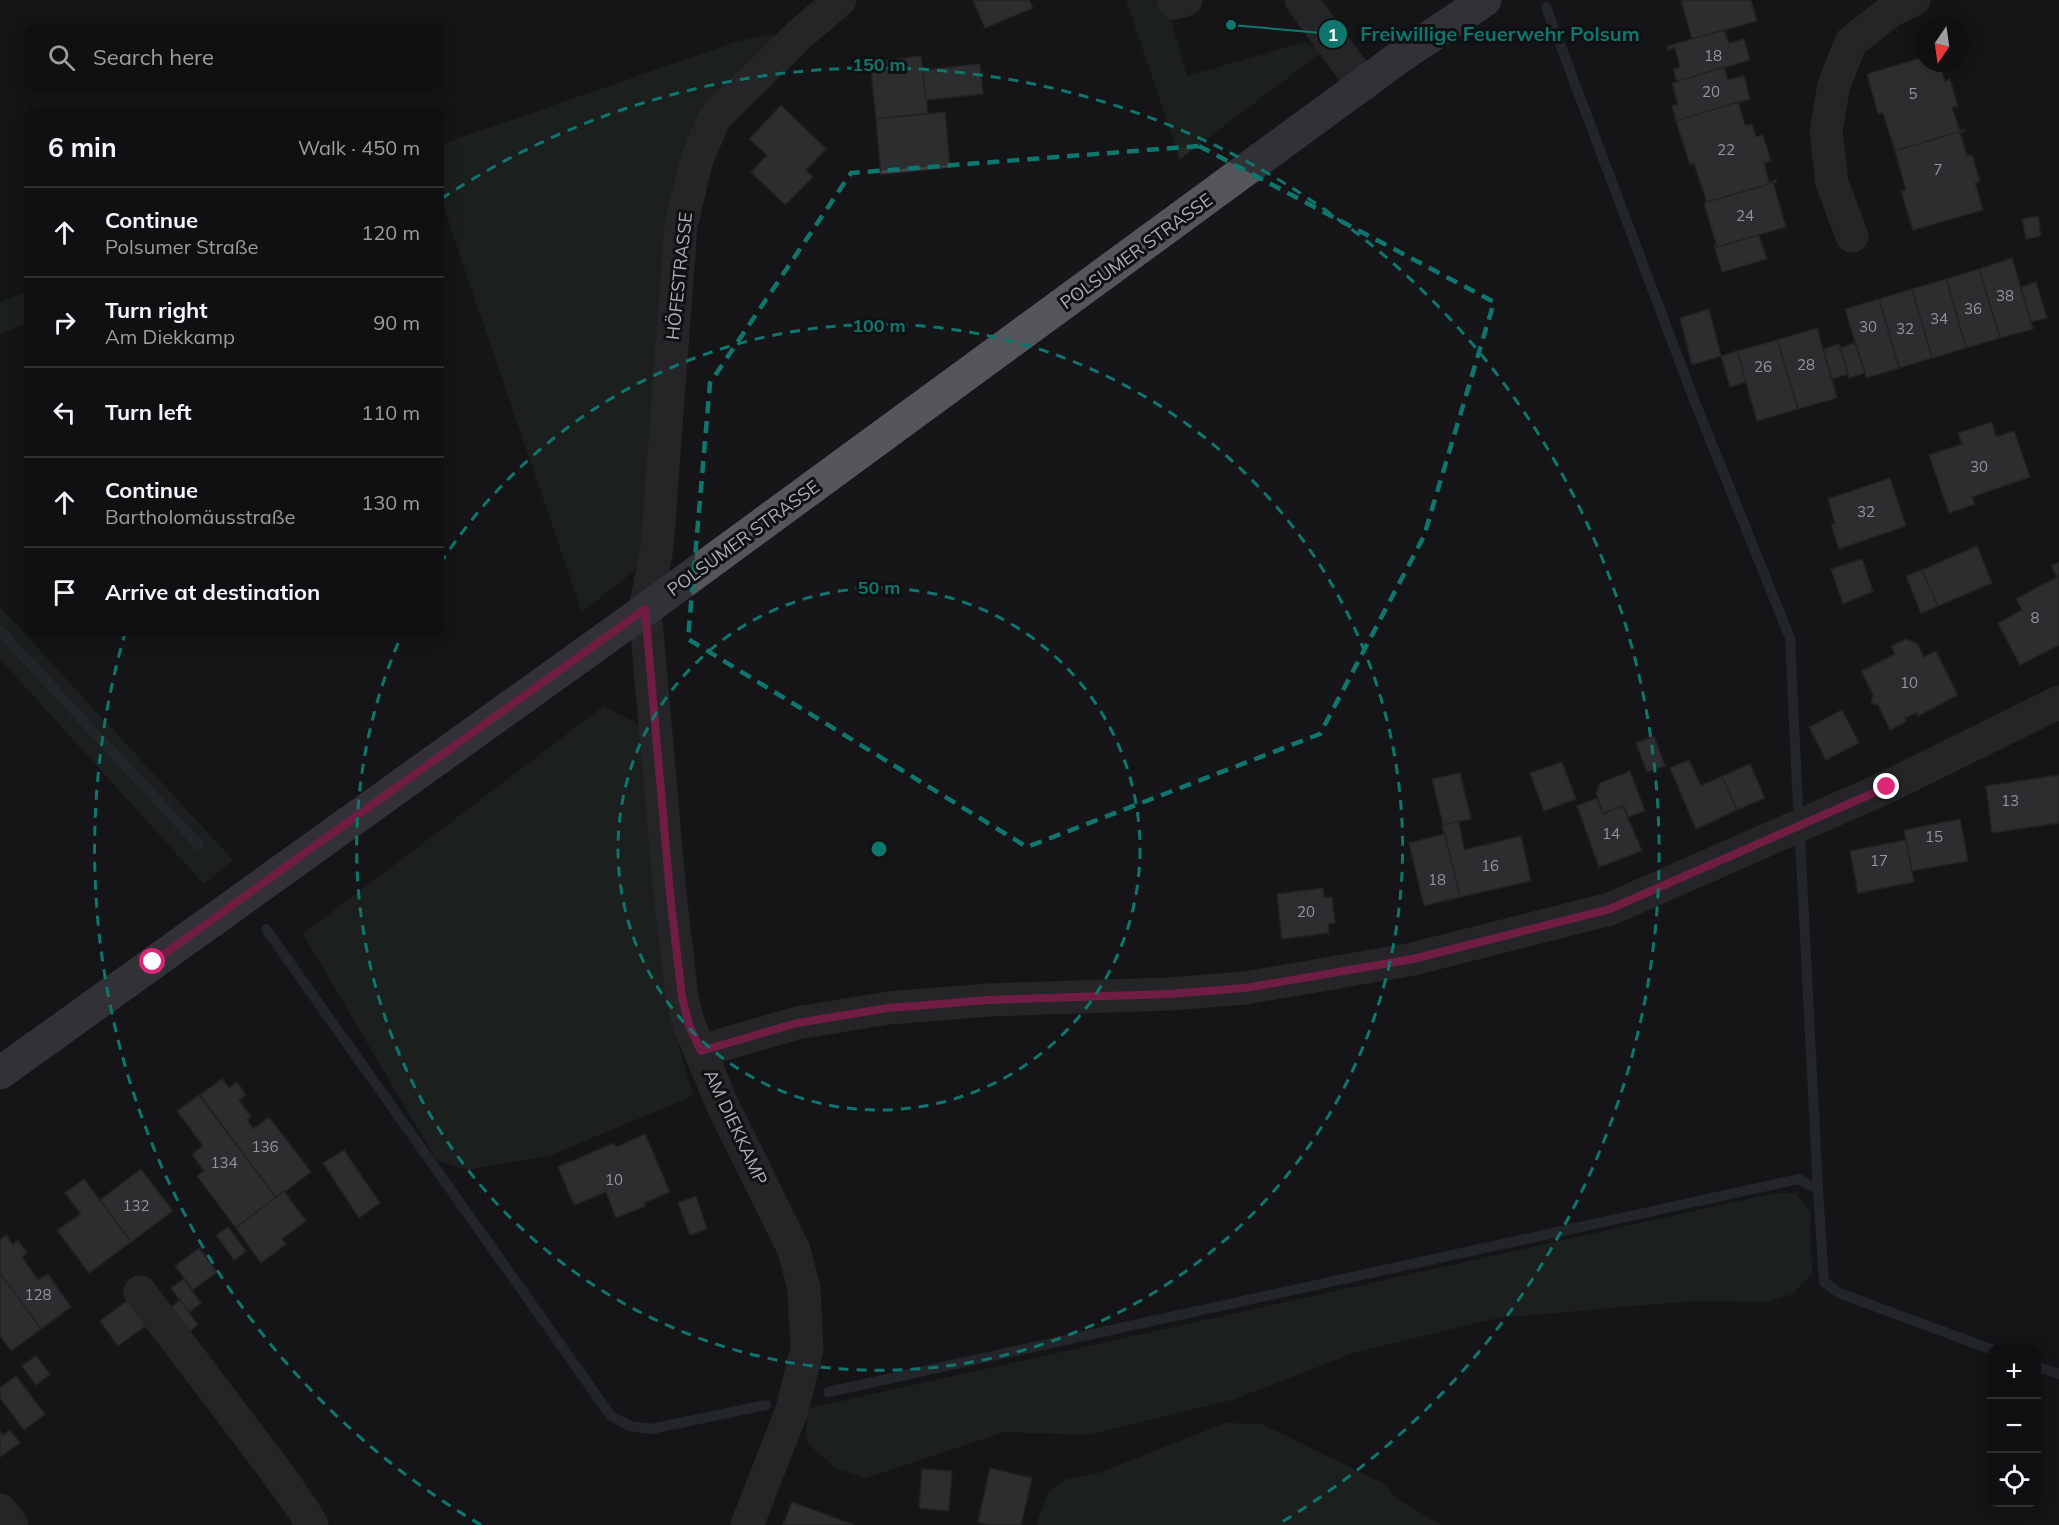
<!DOCTYPE html>
<meta charset="utf-8">
<style>
:root{--surface:#101012;--page:#19191b;--text:#f1f3f6;--muted:#9c9d9f;--line:#303032}
body{margin:0;font-family:Mulish,sans-serif;background:var(--page);color:var(--text)}
.controls{position:absolute;right:18px;bottom:18px;display:grid;overflow:hidden;border-radius:12px;box-shadow:0 3px 15px #0003}
.controls button{width:54px;height:54px;display:grid;place-items:center;padding:0;border:0;border-bottom:2px solid var(--line);background:var(--surface);color:var(--text);font:30px sans-serif}
.compass{position:absolute;left:1915px;top:18px;width:54px;height:54px;border-radius:50%;background:var(--surface);box-shadow:0 3px 15px #0003;rotate:193deg}
.stop{position:absolute;width:18px;height:18px;margin:-14px;border:4px solid #db2777;border-radius:50%;background:#fff}
.stop.end{background:#db2777;border-color:#fff;box-shadow:0 2px 6px #0008}
.list{margin:0;padding:0;list-style:none}
h2{display:flex;justify-content:space-between;align-items:center;height:78px;margin:0;padding:0 24px;font-size:26px}
h2 small{font-size:20px;font-weight:400;color:var(--muted)}
.list li{display:grid;grid-template-columns:39px 1fr auto;gap:18px;align-items:center;box-sizing:border-box;height:90px;padding:0 24px;border-top:2px solid var(--line)}
.list b{display:block;font-size:22px;white-space:nowrap}
.list p{margin:0;font-size:20px;white-space:nowrap;color:var(--muted)}
.list em{font-size:20px;font-style:normal;color:var(--muted)}
.icon{flex:none;width:33px;height:33px;fill:none;stroke:currentColor;stroke-width:2;stroke-linecap:round;stroke-linejoin:round}
.map{position:relative;flex:none;width:2059px;height:1525px;overflow:hidden}
.search{position:absolute;background:var(--surface);box-shadow:0 3px 15px #0003;left:24px;top:24px;width:420px;height:66px;display:flex;align-items:center;gap:15px;box-sizing:border-box;padding:0 21px;border-radius:12px;color:var(--muted);font-size:22px}
.panel{position:absolute;background:var(--surface);box-shadow:0 3px 15px #0003;left:24px;top:108px;width:420px;height:528px;border-radius:12px}
.map>svg:first-child{display:block}
.green{fill:#232a24}
.lines{fill:none;stroke-linecap:round;stroke-linejoin:round}
.stream{stroke:#32393f;stroke-width:10}
.building{fill:#48494d;stroke:#313134;stroke-width:1.5}
.minor{stroke:#38393c;stroke-width:33}
.major{stroke:#54565b;stroke-width:33}
.route{stroke:#db2777;stroke-width:8}
.marked{fill:none;stroke:#0f766e;stroke-width:4.5;stroke-dasharray:12 8;stroke-linejoin:round}
.ring{fill:none;stroke:#0f766e;stroke-width:3;stroke-dasharray:10 8}
.labels{text-anchor:middle;dominant-baseline:central;stroke-width:6;stroke-linejoin:round;paint-order:stroke}
.number-label{font-size:15px;fill:#92959c}
.street-label{font-size:18px;fill:#aaaeb6;stroke:#111113}
.centre{fill:#0f766e;stroke:#111113;stroke-width:3}
.ring-label{font-size:18px;text-anchor:middle;font-weight:bold;fill:#0f766e;stroke:#111113;stroke-width:6;stroke-linejoin:round;paint-order:stroke}
.leader{fill:none;stroke:#0f766e;stroke-width:2}
.callout-dot{fill:#0f766e;stroke:#111113;stroke-width:2}
.mark-label{font-size:18px;text-anchor:middle;font-weight:bold;fill:#fff}
.callout-label{font-size:20px;text-anchor:middle;font-weight:bold;fill:#0f766e;stroke:#111113;stroke-width:6;stroke-linejoin:round;paint-order:stroke}
</style>
<div class="map">
<svg width="2059" height="1525" viewBox="0 0 2059 1525">
<rect width="100%" height="100%" fill="#161618"/>
<g class="green">
<polygon points="1126,0 1165,0 1187,76 1305,42 1318,48 1321,53 1180,159"/>
<polygon points="784,33 707,115 644,563 582,612 440,197 440,145 738,41"/>
<polygon points="28,292 28,322 0,334 0,302"/>
<polygon points="0,607 233,860 204,884 0,659"/>
<polygon points="604,706 641,726 668,1009 693,1096 551,1155 467,1170 437,1161 303,934"/>
<polygon points="1796,1193 1810,1212 1812,1273 1793,1294 1767,1302 1691,1301 1498,1318 1356,1352 1235,1399 1087,1435 1005,1432 865,1478 837,1469 807,1443 806,1409 1770,1194"/>
<polygon points="1225,1423 1262,1424 1386,1485 1396,1498 1441,1525 1036,1525 1049,1491 1067,1479 1099,1473"/>
</g>
<g class="lines">
<g class="stream">
<polyline points="1546,7 1693,397 1790,638 1798,807"/>
<polyline points="0,631 199,845"/>
<polyline points="1800,839 1818,1190"/>
<polyline points="266,929 611,1416 630,1426 651,1429 766,1405"/>
<polyline points="2036,1366 2059,1374"/>
<polyline points="828,1392 1799,1179 1818,1190 1824,1282 1839,1293 1993,1350"/>
</g>
</g>
<g class="building">
<polygon points="973,0 1029,0 1033,8 985,28"/>
<polygon points="1681,0 1751,0 1757,21 1692,39"/>
<polygon points="1724,30 1729,43 1744,39 1750,60 1677,82 1673,69 1680,67 1675,48 1668,50 1667,46"/>
<polygon points="921,56 928,113 876,119 870,62"/>
<polygon points="1924,57 1924,63 1939,63 1945,81 1950,79 1958,106 1952,108 1960,130 1965,130 1895,151 1883,113 1878,114 1867,74"/>
<polygon points="980,64 983,94 926,100 923,70"/>
<polygon points="1724,67 1728,80 1744,76 1750,99 1676,121 1672,106 1678,104 1672,83"/>
<polygon points="1738,102 1745,125 1752,124 1756,137 1763,135 1771,161 1764,163 1769,182 1776,180 1777,182 1707,202 1694,164 1690,165 1676,121"/>
<polygon points="781,105 826,149 806,170 813,177 785,205 751,172 767,155 749,139"/>
<polygon points="945,112 950,167 881,174 876,119"/>
<polygon points="1965,130 1960,133 1967,156 1972,155 1980,181 1975,183 1983,210 1913,230 1901,191 1906,190 1895,151"/>
<polygon points="1773,183 1786,227 1717,247 1704,203"/>
<polygon points="2038,216 2041,236 2026,239 2022,219"/>
<polygon points="1759,235 1767,259 1722,272 1714,246 1716,245 1717,247"/>
<polygon points="2012,258 2033,329 2000,338 1979,269"/>
<polygon points="1979,269 2000,338 1966,348 1946,279"/>
<polygon points="1946,279 1966,348 1932,358 1912,289"/>
<polygon points="2036,282 2047,318 2031,322 2021,287"/>
<polygon points="1912,289 1932,358 1899,368 1879,299"/>
<polygon points="1879,299 1899,368 1866,378 1845,309"/>
<polygon points="1709,309 1721,356 1692,365 1680,318"/>
<polygon points="1817,328 1837,398 1798,409 1777,340"/>
<polygon points="1777,340 1798,409 1757,421 1737,351"/>
<polygon points="1855,343 1865,373 1849,378 1840,348"/>
<polygon points="1839,344 1848,374 1832,379 1823,349"/>
<polygon points="1737,351 1746,382 1730,387 1721,356"/>
<polygon points="1992,422 1996,437 2014,431 2030,477 1972,497 1975,504 1949,513 1929,455 1962,444 1958,433"/>
<polygon points="1890,478 1906,526 1839,549 1831,524 1835,523 1828,499"/>
<polygon points="1977,546 1992,583 1938,606 1922,570"/>
<polygon points="1862,559 1873,591 1843,604 1831,569"/>
<polygon points="2059,562 2059,645 2020,665 1998,623 2022,610 2016,599 2057,577 2051,566"/>
<polygon points="1922,570 1938,606 1921,613 1906,576"/>
<polygon points="1906,639 1917,643 1924,657 1936,651 1958,695 1918,716 1916,713 1905,718 1907,721 1890,730 1878,705 1871,703 1873,695 1861,671 1895,654 1891,646"/>
<polygon points="1842,710 1859,743 1826,760 1809,727"/>
<polygon points="1654,736 1665,766 1647,772 1636,743"/>
<polygon points="1689,760 1701,786 1722,776 1737,810 1696,829 1670,768"/>
<polygon points="1562,762 1576,799 1544,811 1530,773"/>
<polygon points="1750,764 1765,798 1737,810 1722,776"/>
<polygon points="1630,771 1645,811 1628,817 1624,806 1603,813 1596,793 1600,783"/>
<polygon points="1460,773 1471,819 1443,825 1432,779"/>
<polygon points="2059,775 2059,823 1992,833 1986,786"/>
<polygon points="1597,798 1603,814 1623,806 1642,851 1599,867 1577,806"/>
<polygon points="1960,819 1968,861 1912,871 1904,830"/>
<polygon points="1459,821 1464,850 1521,836 1531,881 1460,897 1442,825"/>
<polygon points="1445,834 1460,897 1424,906 1409,843"/>
<polygon points="1906,840 1914,882 1858,893 1850,851"/>
<polygon points="1323,888 1324,898 1332,897 1335,923 1328,924 1329,933 1282,939 1277,894"/>
<polygon points="222,1079 229,1088 237,1082 246,1095 239,1100 251,1117 247,1120 253,1129 269,1117 311,1172 276,1198 200,1095"/>
<polygon points="199,1095 276,1198 236,1228 197,1176 204,1171 192,1154 203,1146 177,1111"/>
<polygon points="645,1134 670,1192 644,1203 646,1206 616,1218 606,1192 574,1205 558,1167 614,1143 616,1147"/>
<polygon points="344,1150 380,1203 359,1218 323,1163"/>
<polygon points="141,1169 173,1211 131,1242 100,1200"/>
<polygon points="84,1179 131,1242 89,1273 57,1230 81,1214 65,1193"/>
<polygon points="284,1191 306,1221 282,1239 286,1244 261,1263 236,1228"/>
<polygon points="696,1196 707,1229 690,1235 678,1203"/>
<polygon points="228,1227 246,1251 234,1260 216,1235"/>
<polygon points="6,1235 13,1245 18,1240 27,1253 22,1257 38,1280 48,1274 71,1307 41,1329 0,1273 0,1240"/>
<polygon points="199,1248 217,1272 193,1290 175,1266"/>
<polygon points="0,1273 41,1329 11,1351 0,1336"/>
<polygon points="184,1279 201,1303 189,1312 171,1288"/>
<polygon points="132,1297 151,1322 118,1346 100,1321"/>
<polygon points="180,1300 198,1325 186,1334 168,1310"/>
<polygon points="36,1356 50,1374 36,1385 22,1366"/>
<polygon points="16,1376 45,1414 24,1430 0,1398 0,1388"/>
<polygon points="10,1430 20,1443 0,1457 0,1431 3,1435"/>
<polygon points="990,1468 1032,1478 1021,1525 990,1525 978,1522"/>
<polygon points="922,1469 952,1471 949,1511 919,1508"/>
<polygon points="792,1502 854,1525 783,1525"/>
</g>
<g class="lines">
<g class="minor">
<polyline points="1301,0 1363,85"/>
<polyline points="1174,3 1186,0"/>
<polyline points="1852,236 1832,183 1826,131 1834,85 1851,42 1892,10 1914,0"/>
<polyline points="701,1051 797,1023 888,1008 989,1000 1169,994 1245,988 1413,959 1610,909 1887,787 2059,702"/>
<polyline points="140,1292 275,1470 304,1511 312,1525"/>
<polyline points="0,1510 12,1525"/>
<polyline points="747,1525 792,1410 807,1349 804,1288 794,1250 722,1104 689,1025 682,997 670,894 645,610 657,548 681,225 697,159 715,117 799,35 840,0"/>
</g>
<polyline class="major" points="0,1073 645,610 1401,56 1485,0"/>
</g>
<g class="lines">
<polyline class="route" points="153,962 645,609 670,894 682,997 689,1025 701,1051 797,1023 888,1008 989,1000 1168,994 1245,988 1413,959 1610,909 1887,787"/>
</g>
<path d="M0 0H2059V1525H0ZM1199,146L1494,302L1424,536L1320,734L1027,847L688,639L710,383L851,173Z" fill="#161618" fill-opacity=".55" fill-rule="evenodd"/>
<path class="marked" d="M1199,146L1494,302L1424,536L1320,734L1027,847L688,639L710,383L851,173Z"/>
<g class="ring">
<circle cx="879" cy="849" r="261"/>
<path d="M440 564A523 523 0 1 1 403 632"/>
<path d="M481 1525A784 784 0 0 1 125 633M441 199A784 784 0 1 1 1277 1525"/>
</g>
<g class="labels">
<g class="number-label">
<text x="1713" y="55">18</text>
<text x="1711" y="91">20</text>
<text x="1913" y="93">5</text>
<text x="1726" y="149">22</text>
<text x="1938" y="169">7</text>
<text x="1745" y="215">24</text>
<text x="2005" y="295">38</text>
<text x="1973" y="308">36</text>
<text x="1939" y="318">34</text>
<text x="1868" y="326">30</text>
<text x="1905" y="328">32</text>
<text x="1806" y="364">28</text>
<text x="1763" y="366">26</text>
<text x="1979" y="466">30</text>
<text x="1866" y="511">32</text>
<text x="2035" y="617">8</text>
<text x="1909" y="682">10</text>
<text x="2010" y="800">13</text>
<text x="1611" y="833">14</text>
<text x="1934" y="836">15</text>
<text x="1879" y="860">17</text>
<text x="1490" y="865">16</text>
<text x="1437" y="879">18</text>
<text x="1306" y="911">20</text>
<text x="265" y="1146">136</text>
<text x="224" y="1162">134</text>
<text x="614" y="1179">10</text>
<text x="136" y="1205">132</text>
<text x="38" y="1294">128</text>
</g>
<g class="street-label">
<text transform="translate(1136 251) rotate(-36)">POLSUMER STRASSE</text>
<text transform="translate(679 276) rotate(-84)">HÖFESTRASSE</text>
<text transform="translate(743 538) rotate(-36)">POLSUMER STRASSE</text>
<text transform="translate(736 1127) rotate(65)">AM DIEKKAMP</text>
</g>
</g>
<circle cx="879" cy="849" r="9" class="centre"/>
<g class="ring-label">
<text x="879" y="71">150 m</text>
<text x="879" y="332">100 m</text>
<text x="879" y="594">50 m</text>
</g>
<path class="leader" d="M1231 25L1333 34"/>
<g class="callout-dot">
<circle cx="1231" cy="25" r="6"/>
<circle cx="1333" cy="34" r="15"/>
</g>
<g class="mark-label">
<text x="1333" y="41">1</text>
</g>
<g class="callout-label">
<text x="1500" y="41">Freiwillige Feuerwehr Polsum</text>
</g>
</svg>
<div class="controls">
<button>+</button>
<button>−</button>
<button><svg class="icon" aria-label="locate" viewBox="0 0 24 24"><circle cx="12" cy="12" r="6"/><path d="M12 2v4M12 18v4M2 12h4M18 12h4"/></svg></button>
</div>
<svg class="compass" viewBox="-18 -18 36 36"><path d="M0-13l5 13h-10z" fill="#e53935"/><path d="M0 13l5-13h-10z" fill="#9c9d9f"/></svg>
<div class="stop" style="left:153px;top:962px"></div>
<div class="stop end" style="left:1887px;top:787px"></div>
<div class="search"><svg class="icon" aria-label="search" viewBox="0 0 24 24"><circle cx="10" cy="10" r="6"/><path d="M15 15l6 6"/></svg>Search here</div>
<section class="panel">
<h2>6 min<small>Walk · 450 m</small></h2>
<ul class="list">
<li><svg class="icon" aria-label="ahead" viewBox="0 0 24 24"><path d="M12 20V5M6 11l6-6 6 6"/></svg><div><b>Continue</b><p>Polsumer Straße</p></div><em>120 m</em></li>
<li><svg class="icon" aria-label="right" viewBox="0 0 24 24"><path d="M7 20v-9h11M14 6l5 5-5 5"/></svg><div><b>Turn right</b><p>Am Diekkamp</p></div><em>90 m</em></li>
<li><svg class="icon" aria-label="left" viewBox="0 0 24 24"><path d="M17 20v-9H6M10 6l-5 5 5 5"/></svg><div><b>Turn left</b></div><em>110 m</em></li>
<li><svg class="icon" aria-label="ahead" viewBox="0 0 24 24"><path d="M12 20V5M6 11l6-6 6 6"/></svg><div><b>Continue</b><p>Bartholomäusstraße</p></div><em>130 m</em></li>
<li><svg class="icon" aria-label="arrive" viewBox="0 0 24 24"><path d="M6 21V4h12l-3 4 3 4H6"/></svg><div><b>Arrive at destination</b></div></li>
</ul>
</section>
</div>
